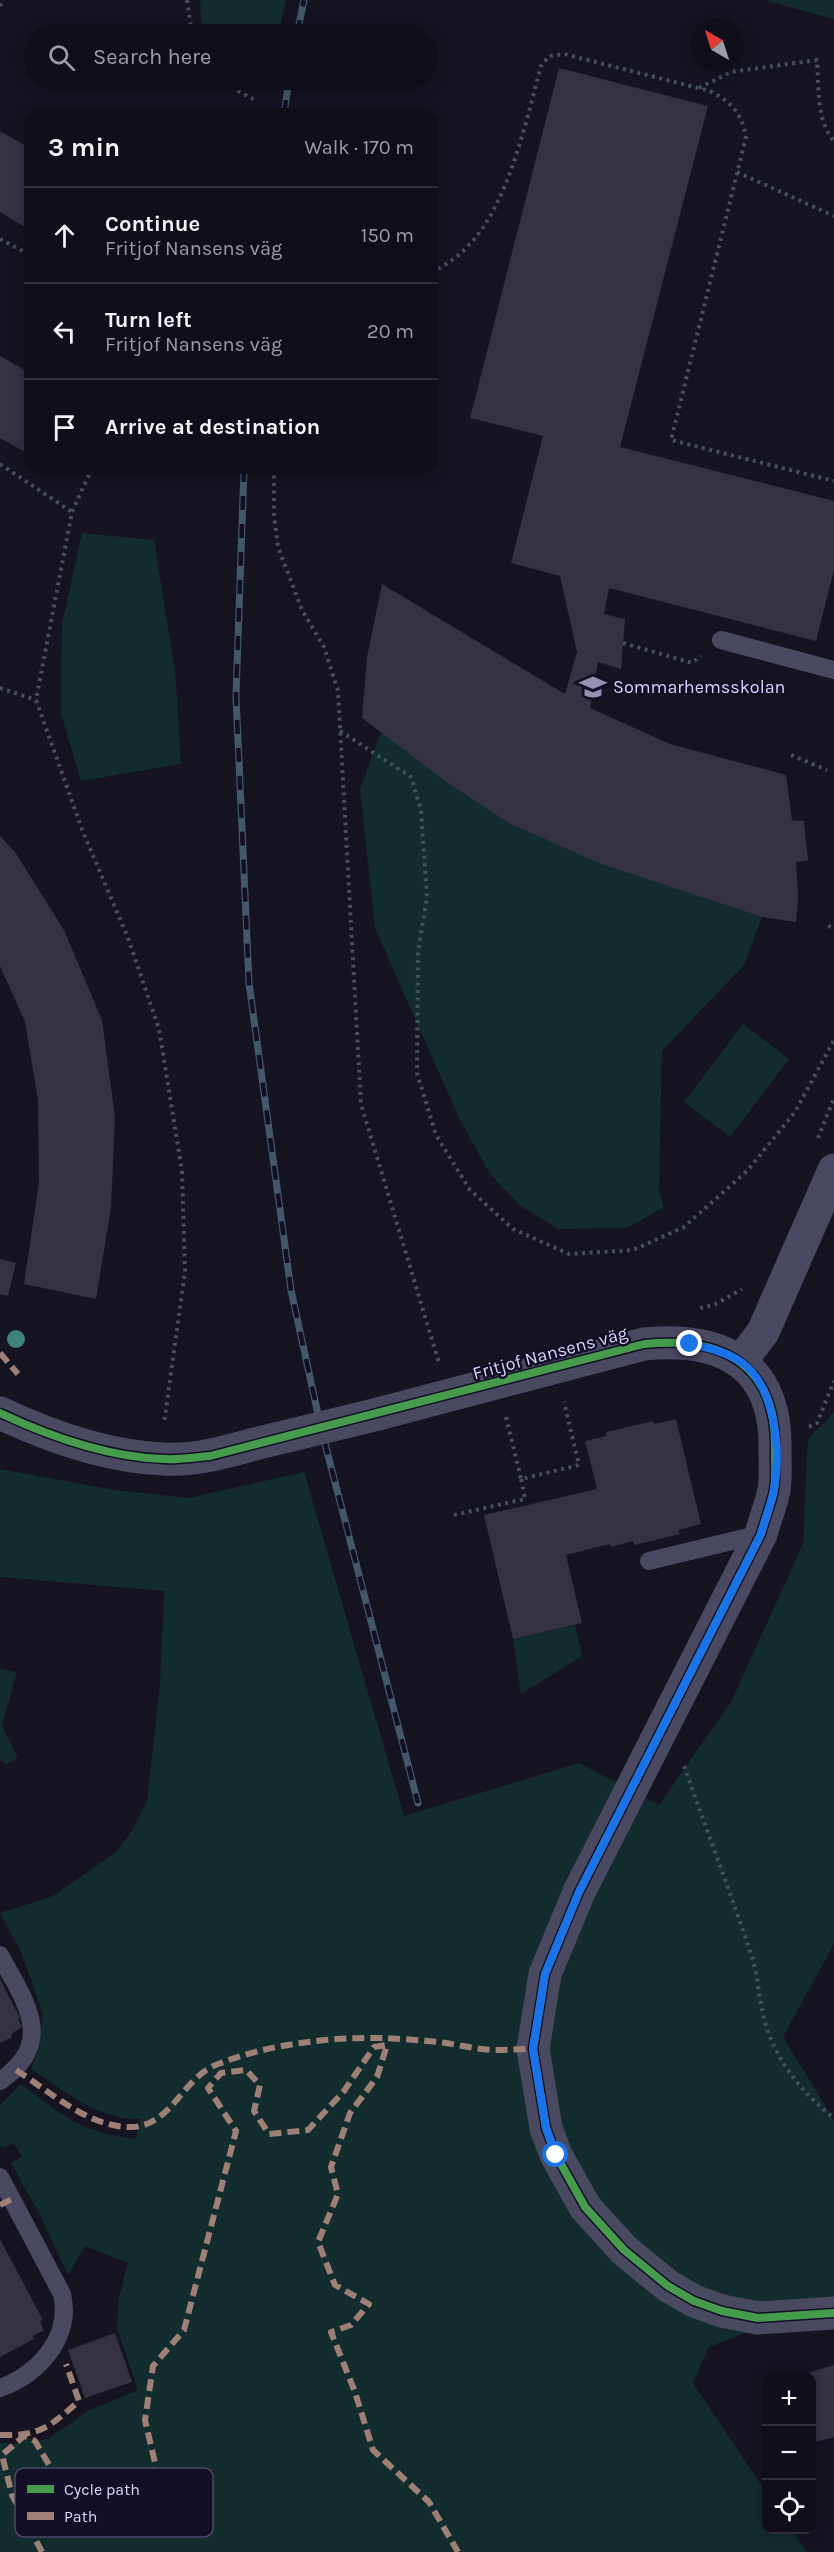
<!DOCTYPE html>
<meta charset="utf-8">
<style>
:root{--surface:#100f19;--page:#191822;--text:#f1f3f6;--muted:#9c9ca2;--line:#302f38}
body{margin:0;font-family:Karla,sans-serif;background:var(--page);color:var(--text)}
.controls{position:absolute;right:18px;bottom:18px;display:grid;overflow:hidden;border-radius:12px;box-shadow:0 3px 15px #0003}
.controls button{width:54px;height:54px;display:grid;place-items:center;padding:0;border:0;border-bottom:2px solid var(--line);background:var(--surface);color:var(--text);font:30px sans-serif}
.compass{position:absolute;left:690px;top:18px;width:54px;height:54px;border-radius:50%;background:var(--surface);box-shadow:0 3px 15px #0003;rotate:321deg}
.stop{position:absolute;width:18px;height:18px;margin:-14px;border:4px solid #1a73e8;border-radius:50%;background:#fff}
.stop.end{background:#1a73e8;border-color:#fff;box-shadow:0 2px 6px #0008}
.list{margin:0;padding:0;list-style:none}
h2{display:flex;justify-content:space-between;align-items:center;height:78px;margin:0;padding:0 24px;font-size:26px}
h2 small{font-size:20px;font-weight:400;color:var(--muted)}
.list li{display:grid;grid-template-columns:39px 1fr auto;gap:18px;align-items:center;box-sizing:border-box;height:96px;padding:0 24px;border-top:2px solid var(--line)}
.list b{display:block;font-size:22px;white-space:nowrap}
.list p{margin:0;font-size:20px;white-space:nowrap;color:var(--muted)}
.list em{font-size:20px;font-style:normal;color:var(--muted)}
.icon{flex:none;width:33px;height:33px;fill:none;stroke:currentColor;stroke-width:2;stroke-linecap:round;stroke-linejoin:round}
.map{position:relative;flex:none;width:834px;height:2552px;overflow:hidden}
.search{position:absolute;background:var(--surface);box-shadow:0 3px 15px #0003;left:24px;top:24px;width:414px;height:66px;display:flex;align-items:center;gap:15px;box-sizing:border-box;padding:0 21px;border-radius:33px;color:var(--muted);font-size:22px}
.panel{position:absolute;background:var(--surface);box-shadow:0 3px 15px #0003;left:24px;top:108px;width:414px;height:366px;border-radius:18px}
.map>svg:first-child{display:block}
.green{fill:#132c2d}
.building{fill:#343243}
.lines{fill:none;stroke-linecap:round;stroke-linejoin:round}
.path{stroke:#44505f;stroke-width:4;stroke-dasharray:3 4.5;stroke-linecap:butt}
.lane{stroke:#4a4962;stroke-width:18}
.street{stroke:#4a4962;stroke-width:33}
.rail-casing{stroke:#43596b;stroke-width:7}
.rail{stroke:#130f26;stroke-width:4.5;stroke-dasharray:14;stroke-linecap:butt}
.street-bridge{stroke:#4a4962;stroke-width:33}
.quiet{stroke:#9e8076;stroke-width:6;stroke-dasharray:12 6;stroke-linecap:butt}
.cycleway-casing{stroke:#130f26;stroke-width:11}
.cycleway{stroke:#469c4c;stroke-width:8}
.tree{fill:#3e8478}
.route{stroke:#1a73e8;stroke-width:8}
.labels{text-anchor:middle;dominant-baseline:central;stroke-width:5;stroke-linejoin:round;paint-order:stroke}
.poi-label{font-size:18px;fill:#d9d4ff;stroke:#130f26;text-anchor:start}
.street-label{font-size:18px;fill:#d9d4ff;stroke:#130f26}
.key{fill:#130f26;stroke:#4e4a67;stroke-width:1.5}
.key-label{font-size:16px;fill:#d9d4ff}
</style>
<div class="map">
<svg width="834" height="2552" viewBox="0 0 834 2552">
<rect width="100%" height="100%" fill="#161421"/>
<g class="green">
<polygon points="200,0 286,0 278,34 202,34"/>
<polygon points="764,0 834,0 834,19"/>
<polygon points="82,533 154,540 175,670 181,764 81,781 61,714 62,624"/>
<polygon points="381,732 445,781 601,864 762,917 744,965 662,1051 659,1189 664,1207 627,1228 558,1229 521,1206 490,1174 460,1120 375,928 360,789"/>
<polygon points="743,1024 789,1059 730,1137 684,1102"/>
<path d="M834,1412V1944L783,2037L834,2120V2298L709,2347L693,2383L766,2492V2530H792L807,2552H0V2443L16,2444L24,2436L35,2441L48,2439L88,2411L138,2390L117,2329L119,2297L128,2263L85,2246L68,2275L39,2213L11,2163L22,2156L14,2143L3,2148L0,2145V2105L21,2084C63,2116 82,2133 136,2139L140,2119C98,2120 65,2091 31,2069L39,2049L43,2014L22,1954L0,1913L53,1896L116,1852L132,1831L147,1801L160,1685L164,1591L0,1577V1469L114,1490L189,1498L304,1472L404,1816L579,1763L659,1805L731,1702L803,1544L808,1439Z"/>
<polygon points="575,1625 582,1656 521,1694 513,1639"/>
<polygon points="0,1669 17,1672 2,1725 18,1758 7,1764 0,1760"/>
</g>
<g class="building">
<polygon points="559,68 708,106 620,447 834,501 834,570 816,641 609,588 604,614 625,619 621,669 598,662 590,708 670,744 786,775 792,820 804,821 808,860 796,862 798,898 796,922 762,917 601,864 509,823 445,781 362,718 367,657 382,584 565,694 577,652 560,576 511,563 543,436 470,418"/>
<polygon points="0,131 30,148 30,230 0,212"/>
<polygon points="0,356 30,373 30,443 25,452 0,438"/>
<polygon points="0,836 15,852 64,930 102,1020 115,1117 111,1208 96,1299 24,1284 39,1182 38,1100 25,1022 0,966"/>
<polygon points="0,1259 16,1263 8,1296 0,1294"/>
<polygon points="676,1419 701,1524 678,1530 680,1534 634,1545 633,1541 611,1547 610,1544 566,1555 582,1623 513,1639 484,1515 597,1489 585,1441 606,1436 606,1432 653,1421 654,1424"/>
<polygon points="0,1979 20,2018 18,2019 22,2027 11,2034 12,2037 0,2043"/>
<polygon points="0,2239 43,2320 40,2321 44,2330 33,2336 34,2339 0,2357"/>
<polygon points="115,2333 132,2382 85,2398 68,2350"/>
<polygon points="834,2365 834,2437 812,2443 812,2376 798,2376"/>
</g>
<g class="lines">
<g class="path">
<polyline points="187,0 192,34"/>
<polyline points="0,6 4,0"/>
<polyline points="218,80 255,100"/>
<path d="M699,88L731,72L817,60C819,85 816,121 834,141"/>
<polyline points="321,114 321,113"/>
<polyline points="737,172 834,216"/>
<polyline points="0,239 30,255"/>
<path d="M432,273C445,265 458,257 469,245C509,203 526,121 541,66L549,56L564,54L710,91C731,102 742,113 746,137L671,440L834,481"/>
<polyline points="0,464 72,512"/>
<polyline points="92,468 72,512 36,700 83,832 128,938 159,1029 182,1171 185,1271 164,1424"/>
<polyline points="274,468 274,515 278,547 302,610 324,647 338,691 361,1104 439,1363"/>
<polyline points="623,643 692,663 701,656"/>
<polyline points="0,688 36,700"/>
<polyline points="340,731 411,777 421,810 427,897 418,952 417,1073 436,1135 470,1190 513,1229 569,1254 633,1250 684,1227 747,1171 795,1112 834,1040"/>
<polyline points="791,755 827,770"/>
<polyline points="828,926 834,928"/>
<polyline points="818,1138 834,1098"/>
<polyline points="700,1308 714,1305 742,1289"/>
<polyline points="506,1417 521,1479 579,1465 564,1402"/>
<polyline points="809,1427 817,1423 834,1381"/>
<polyline points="454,1515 525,1499 521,1479"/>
<path d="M684,1766C706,1828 729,1889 750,1951C758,1972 758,1993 763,2014C771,2054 801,2093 834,2118"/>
</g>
<g class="lane">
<polyline points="721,640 834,670"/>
<polyline points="649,1561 761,1534"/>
<path d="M0,1955C25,2002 57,2042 0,2081"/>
<path d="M0,2177L62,2294C72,2337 39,2374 0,2388"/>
</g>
<g class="street">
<polyline points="741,1361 763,1332 834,1170"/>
<path d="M0,1413C51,1437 107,1457 164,1459C195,1461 225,1452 255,1444"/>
<path d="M378,1414L644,1344C725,1336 778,1366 775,1453C775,1465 776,1478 774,1490C771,1505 765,1519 761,1534L579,1892L545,1974L533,2049L546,2128L556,2155L585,2207L624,2250L668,2286L694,2301L722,2311L758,2318L834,2313"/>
</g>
<defs>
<g id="rail">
<polyline points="297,34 304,0"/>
<polyline points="284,114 289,80"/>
<polyline points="244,468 236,696 249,983 291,1290 321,1428 418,1803"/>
</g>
</defs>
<use href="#rail" class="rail-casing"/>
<use href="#rail" class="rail"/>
<polyline class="street-bridge" points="255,1444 378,1414"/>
<g class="quiet">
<polyline points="0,1353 18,1374"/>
<path d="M16,2070C49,2091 87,2126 128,2127C171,2129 182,2077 218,2064C269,2044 329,2037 384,2038C401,2039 420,2040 438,2042C456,2044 474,2049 492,2050C506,2050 519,2049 533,2049"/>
<polyline points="0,2205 12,2199"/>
<path d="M0,2435C41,2436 49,2427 79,2401L66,2364"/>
<polyline points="42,2552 12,2495 2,2455 24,2436 35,2441 58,2480 92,2524 115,2531 145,2514 156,2467 145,2420 153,2366 184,2330 236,2131 208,2088 221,2073 246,2070 260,2085 254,2111 269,2134 308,2130 344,2091 374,2047 387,2045 377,2077 350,2113 331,2167 338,2194 318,2242 335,2285 369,2304 351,2325 331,2332 355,2392 373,2450 429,2502 458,2552"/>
</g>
<defs>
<path id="cycleway" d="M0,1413C51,1437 107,1457 164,1459C179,1460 195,1457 210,1456L644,1344C725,1336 778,1366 775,1453C775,1465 776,1478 774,1490C771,1505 765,1519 761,1534L579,1892L545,1974L533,2049L546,2128L556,2155L585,2207L624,2250L668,2286L694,2301L722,2311L758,2318L834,2313"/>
</defs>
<use href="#cycleway" class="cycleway-casing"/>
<use href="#cycleway" class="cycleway"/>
</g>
<circle class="tree" cx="16" cy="1339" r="9"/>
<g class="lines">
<path class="route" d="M556,2155L546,2128L533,2049L545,1974L579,1892L761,1534C765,1519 771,1505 774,1490C781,1452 776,1386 741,1362C726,1352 707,1347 690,1344"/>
</g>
<defs>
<symbol id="school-bare" viewBox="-9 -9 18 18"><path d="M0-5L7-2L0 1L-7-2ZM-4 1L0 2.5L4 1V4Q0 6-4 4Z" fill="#9591b1" stroke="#130f26" stroke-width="2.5" paint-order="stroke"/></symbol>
</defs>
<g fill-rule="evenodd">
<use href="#school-bare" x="574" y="668" width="38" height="38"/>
</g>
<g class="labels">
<g class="poi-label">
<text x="613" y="687">Sommarhemsskolan</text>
</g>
<g class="street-label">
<text transform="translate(550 1353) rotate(-15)">Fritjof Nansens väg</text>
</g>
</g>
<rect x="15" y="2468" width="198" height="69" rx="9" class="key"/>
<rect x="27" y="2485" width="27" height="8" fill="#469c4c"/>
<rect x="27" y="2512" width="27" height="8" fill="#9e8076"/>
<g class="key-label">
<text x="64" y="2495">Cycle path</text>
<text x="64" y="2522">Path</text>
</g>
</svg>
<div class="controls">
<button>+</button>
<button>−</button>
<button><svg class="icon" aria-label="locate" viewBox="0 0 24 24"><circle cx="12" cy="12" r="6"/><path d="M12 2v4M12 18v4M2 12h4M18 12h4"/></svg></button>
</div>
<svg class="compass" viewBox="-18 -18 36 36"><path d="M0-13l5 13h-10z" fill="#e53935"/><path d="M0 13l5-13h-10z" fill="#9c9ca2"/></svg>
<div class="stop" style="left:556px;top:2155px"></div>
<div class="stop end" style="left:690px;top:1344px"></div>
<div class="search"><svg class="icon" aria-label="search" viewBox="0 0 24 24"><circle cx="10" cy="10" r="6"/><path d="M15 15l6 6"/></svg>Search here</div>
<section class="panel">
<h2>3 min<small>Walk · 170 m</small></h2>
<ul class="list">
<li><svg class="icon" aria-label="ahead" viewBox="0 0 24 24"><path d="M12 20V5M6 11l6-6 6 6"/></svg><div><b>Continue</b><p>Fritjof Nansens väg</p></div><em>150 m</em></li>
<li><svg class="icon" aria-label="left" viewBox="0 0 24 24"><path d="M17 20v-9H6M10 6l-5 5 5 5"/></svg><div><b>Turn left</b><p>Fritjof Nansens väg</p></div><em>20 m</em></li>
<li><svg class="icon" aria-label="arrive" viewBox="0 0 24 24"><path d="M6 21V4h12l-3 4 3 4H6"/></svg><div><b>Arrive at destination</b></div></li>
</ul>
</section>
</div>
